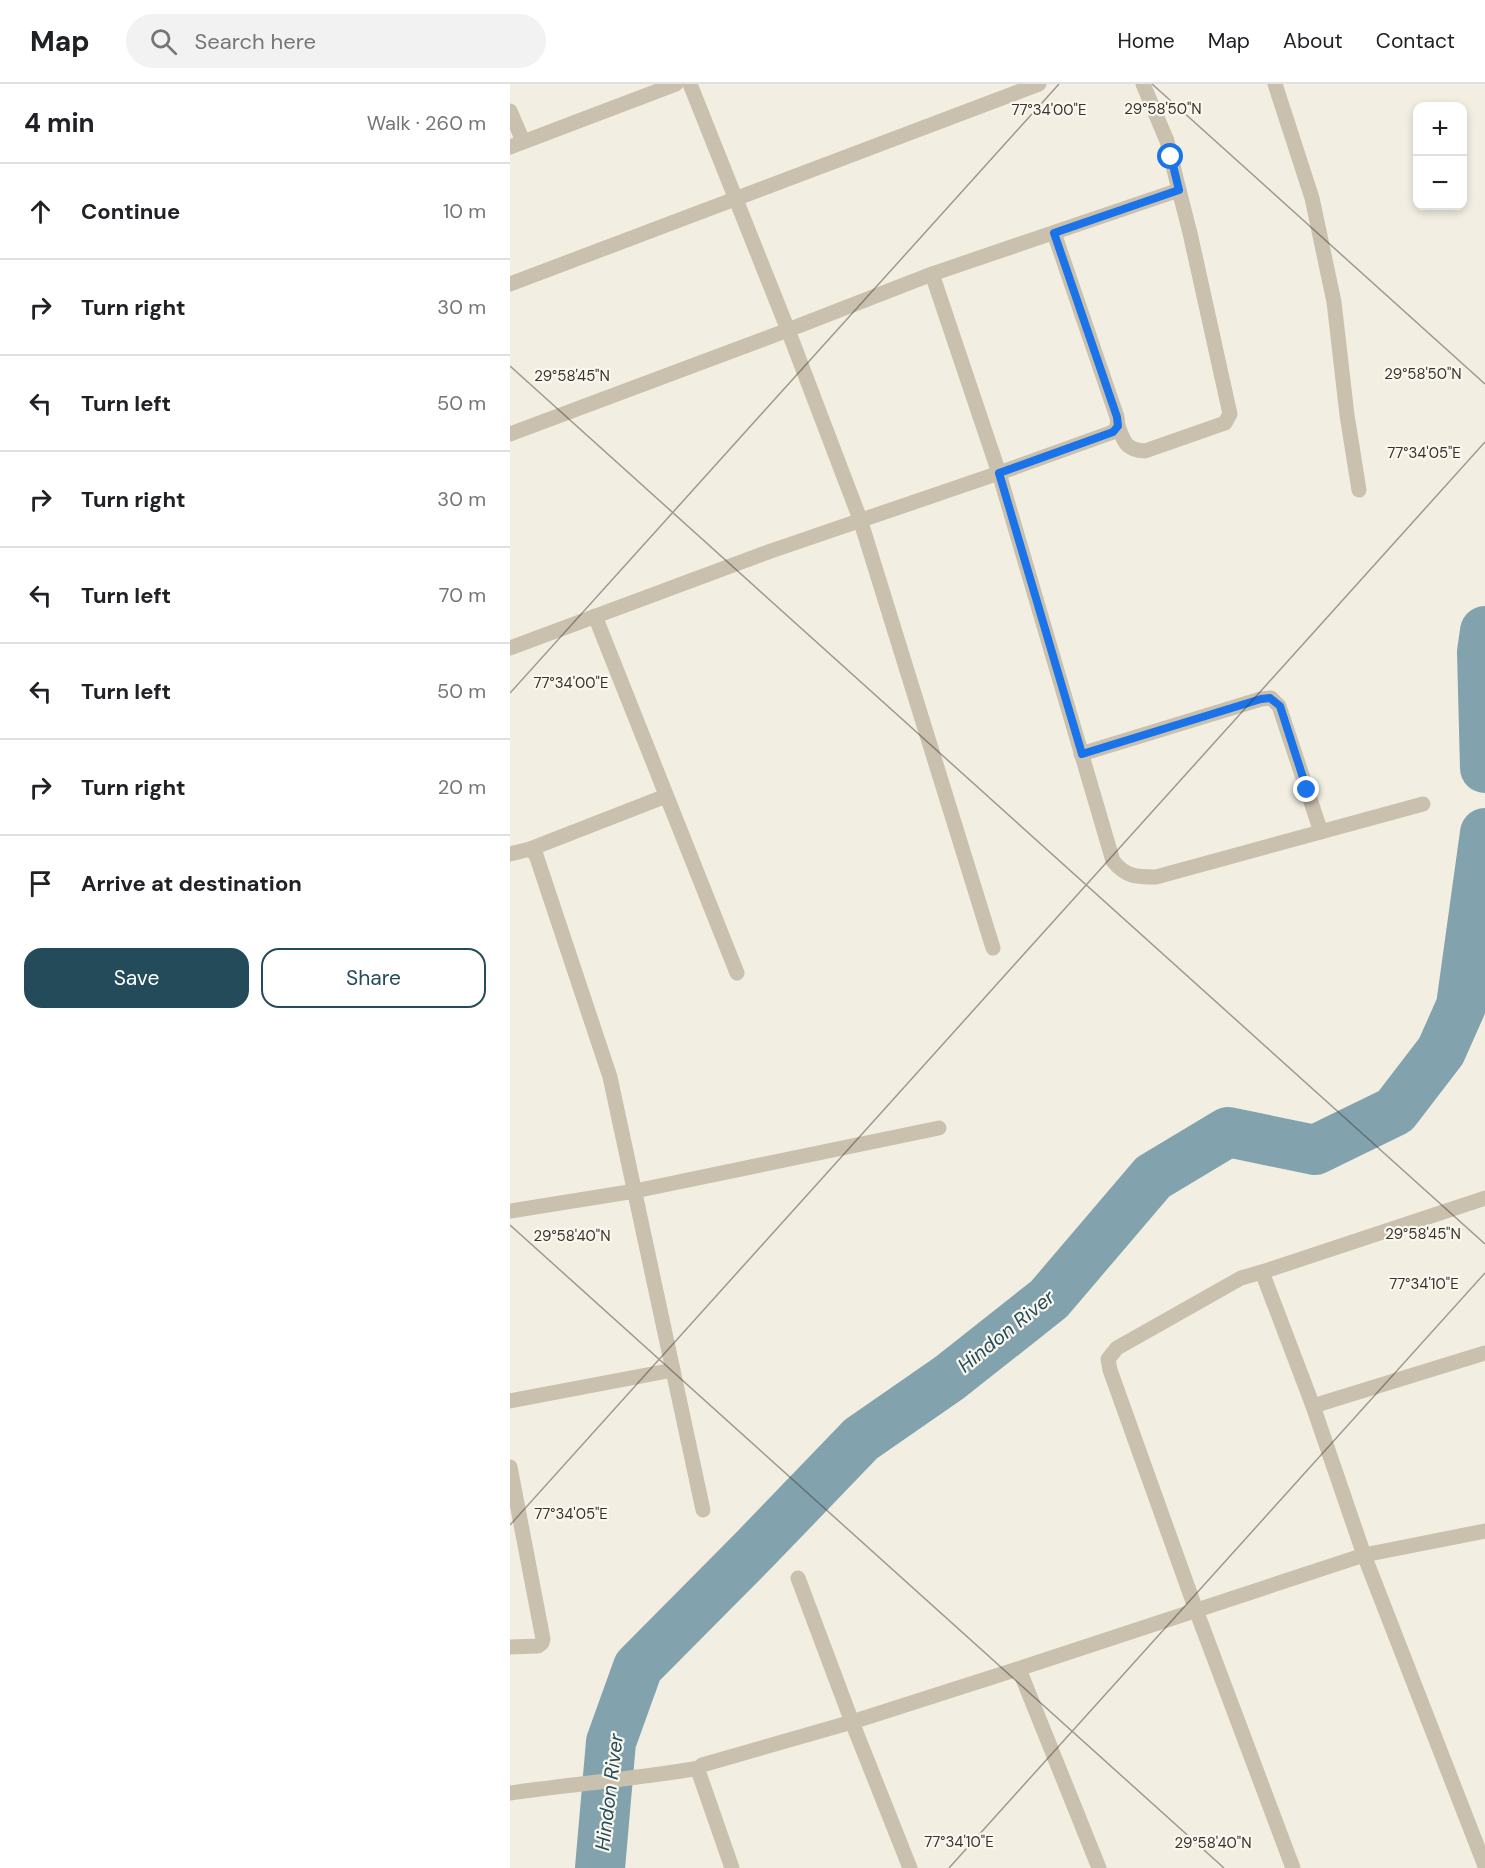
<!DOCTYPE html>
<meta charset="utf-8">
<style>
:root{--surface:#fff;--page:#f2f2f2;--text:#202124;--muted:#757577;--line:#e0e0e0;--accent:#234b59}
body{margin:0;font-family:"DM Sans",sans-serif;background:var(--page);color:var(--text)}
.controls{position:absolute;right:18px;top:18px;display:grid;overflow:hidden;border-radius:12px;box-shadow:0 3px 9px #0003}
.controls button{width:54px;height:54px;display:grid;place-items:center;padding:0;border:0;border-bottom:2px solid var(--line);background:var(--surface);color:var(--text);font:30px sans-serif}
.stop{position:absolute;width:18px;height:18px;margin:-14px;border:4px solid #1a73e8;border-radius:50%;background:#fff}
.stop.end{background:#1a73e8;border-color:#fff;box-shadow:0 2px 6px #0008}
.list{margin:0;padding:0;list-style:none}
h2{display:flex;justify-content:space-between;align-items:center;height:78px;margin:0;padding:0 24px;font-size:26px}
h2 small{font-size:20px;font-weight:400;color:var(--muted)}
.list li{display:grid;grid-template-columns:39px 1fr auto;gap:18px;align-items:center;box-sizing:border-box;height:96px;padding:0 24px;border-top:2px solid var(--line)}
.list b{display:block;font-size:22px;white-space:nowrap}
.list em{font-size:20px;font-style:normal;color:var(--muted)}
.actions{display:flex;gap:12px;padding:18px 24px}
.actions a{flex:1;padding:14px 0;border:2px solid var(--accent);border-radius:18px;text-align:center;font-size:21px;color:var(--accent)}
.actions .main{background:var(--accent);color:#fff}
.icon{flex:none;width:33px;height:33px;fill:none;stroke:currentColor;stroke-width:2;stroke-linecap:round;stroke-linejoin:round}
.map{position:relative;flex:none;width:975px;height:1784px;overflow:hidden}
header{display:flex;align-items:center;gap:36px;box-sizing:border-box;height:84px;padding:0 30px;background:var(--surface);border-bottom:2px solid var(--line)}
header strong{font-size:28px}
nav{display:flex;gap:33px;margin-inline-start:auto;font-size:21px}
.search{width:420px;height:54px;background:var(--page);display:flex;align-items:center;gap:15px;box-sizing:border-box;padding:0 21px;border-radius:33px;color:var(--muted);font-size:22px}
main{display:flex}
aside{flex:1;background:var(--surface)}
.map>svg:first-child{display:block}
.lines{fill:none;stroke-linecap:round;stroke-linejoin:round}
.river{stroke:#82a3ae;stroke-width:50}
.street{stroke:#cac0ae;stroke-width:15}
.route{stroke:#1a73e8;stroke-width:8}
.ticks{fill:none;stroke:#39332c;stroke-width:1.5;stroke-opacity:0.45}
.labels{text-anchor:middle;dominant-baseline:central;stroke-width:4.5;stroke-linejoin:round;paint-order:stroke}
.water-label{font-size:20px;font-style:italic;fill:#234b59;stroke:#faf7ee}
.ticks-label{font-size:15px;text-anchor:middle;fill:#39332c;stroke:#faf7ee;stroke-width:4.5;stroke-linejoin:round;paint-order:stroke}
</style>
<header>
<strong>Map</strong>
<div class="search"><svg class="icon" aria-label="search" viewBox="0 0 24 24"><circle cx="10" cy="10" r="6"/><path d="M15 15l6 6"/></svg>Search here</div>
<nav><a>Home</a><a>Map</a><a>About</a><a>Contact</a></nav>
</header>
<main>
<aside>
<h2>4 min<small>Walk · 260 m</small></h2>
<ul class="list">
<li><svg class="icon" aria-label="ahead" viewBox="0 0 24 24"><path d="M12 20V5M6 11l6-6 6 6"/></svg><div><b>Continue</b></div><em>10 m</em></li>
<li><svg class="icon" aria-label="right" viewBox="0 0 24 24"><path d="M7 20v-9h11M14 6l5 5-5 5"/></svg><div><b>Turn right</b></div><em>30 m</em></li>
<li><svg class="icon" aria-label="left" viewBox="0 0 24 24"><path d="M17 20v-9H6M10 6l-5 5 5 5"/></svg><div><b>Turn left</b></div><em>50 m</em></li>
<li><svg class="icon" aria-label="right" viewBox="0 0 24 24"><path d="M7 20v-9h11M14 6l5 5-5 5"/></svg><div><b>Turn right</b></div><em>30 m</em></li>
<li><svg class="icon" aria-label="left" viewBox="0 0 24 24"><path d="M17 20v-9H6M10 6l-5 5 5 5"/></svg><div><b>Turn left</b></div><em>70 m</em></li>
<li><svg class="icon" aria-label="left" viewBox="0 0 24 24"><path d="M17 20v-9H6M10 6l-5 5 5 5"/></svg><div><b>Turn left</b></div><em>50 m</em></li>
<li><svg class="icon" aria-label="right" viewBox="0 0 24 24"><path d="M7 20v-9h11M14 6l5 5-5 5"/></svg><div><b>Turn right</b></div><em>20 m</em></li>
<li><svg class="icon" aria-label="arrive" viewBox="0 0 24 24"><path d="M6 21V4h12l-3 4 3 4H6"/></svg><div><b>Arrive at destination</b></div></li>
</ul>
<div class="actions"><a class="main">Save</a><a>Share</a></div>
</aside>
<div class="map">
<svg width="975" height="1784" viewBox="0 0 975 1784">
<rect width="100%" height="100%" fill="#f2eee2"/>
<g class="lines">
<g class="river">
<polyline points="975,547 972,568 975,684"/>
<polyline points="90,1784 101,1658 128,1583 246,1464 351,1355 439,1294 539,1215 643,1093 718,1048 805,1066 885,1027 931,967 951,922 975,749"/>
</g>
<g class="street">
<polyline points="633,0 657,57 669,106"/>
<polyline points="765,0 802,114 824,218 837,331 849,406"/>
<polyline points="0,27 13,57"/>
<polyline points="0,63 166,0"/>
<path d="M422,190L489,389L603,777C616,793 626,793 646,793L913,720"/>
<polyline points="0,200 529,0"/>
<polyline points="0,350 278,246 180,0"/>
<polyline points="85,532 227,889"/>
<polyline points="0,564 261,467 489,389 603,348 608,342 607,333 544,149"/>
<polyline points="571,670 751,615 761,614 769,622 811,748"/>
<polyline points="20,765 156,712"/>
<polyline points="0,770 20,765 26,771 100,993 193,1426"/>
<path d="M483,864L350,435L278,246L422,190L669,106L680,149L720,330L715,339L635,367C616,366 614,358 608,342"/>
<polyline points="0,1127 125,1107 429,1044"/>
<polyline points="752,1188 975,1114"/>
<polyline points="0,1317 163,1286"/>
<polyline points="803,1322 975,1269"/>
<polyline points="0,1383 33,1555 32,1559 28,1562 0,1563"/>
<polyline points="509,1585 589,1784"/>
<path d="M0,1709C63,1700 126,1695 189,1684"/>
<polyline points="222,1784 189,1689 189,1684 192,1681 342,1638 288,1494"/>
<polyline points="400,1784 342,1638 517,1582 854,1471 975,1447"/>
<polyline points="783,1784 686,1526 600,1286 598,1275 607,1264 731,1194 752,1188 803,1322 854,1471 975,1782"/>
</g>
</g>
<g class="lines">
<polyline class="route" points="661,73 669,106 544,149 607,333 608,342 603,348 489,389 572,670 751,615 760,614 770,622 797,706"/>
</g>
<path class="ticks" d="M642,0L975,300M0,282L975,1160M0,609L549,0M0,1141L714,1784M0,1441L975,358M439,1784L975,1189"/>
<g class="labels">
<g class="water-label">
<text transform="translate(496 1247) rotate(-39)">Hindon River</text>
<text transform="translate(99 1708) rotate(-83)">Hindon River</text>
</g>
</g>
<g class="ticks-label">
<text x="653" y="30">29°58'50"N</text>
<text x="539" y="31">77°34'00"E</text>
<text x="913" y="295">29°58'50"N</text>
<text x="62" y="297">29°58'45"N</text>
<text x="914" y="374">77°34'05"E</text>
<text x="61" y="604">77°34'00"E</text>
<text x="913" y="1155">29°58'45"N</text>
<text x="62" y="1157">29°58'40"N</text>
<text x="914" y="1205">77°34'10"E</text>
<text x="61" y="1435">77°34'05"E</text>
<text x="449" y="1763">77°34'10"E</text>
<text x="703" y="1764">29°58'40"N</text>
</g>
</svg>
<div class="controls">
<button>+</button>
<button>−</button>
</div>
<div class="stop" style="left:661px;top:73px"></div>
<div class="stop end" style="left:797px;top:706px"></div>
</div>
</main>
